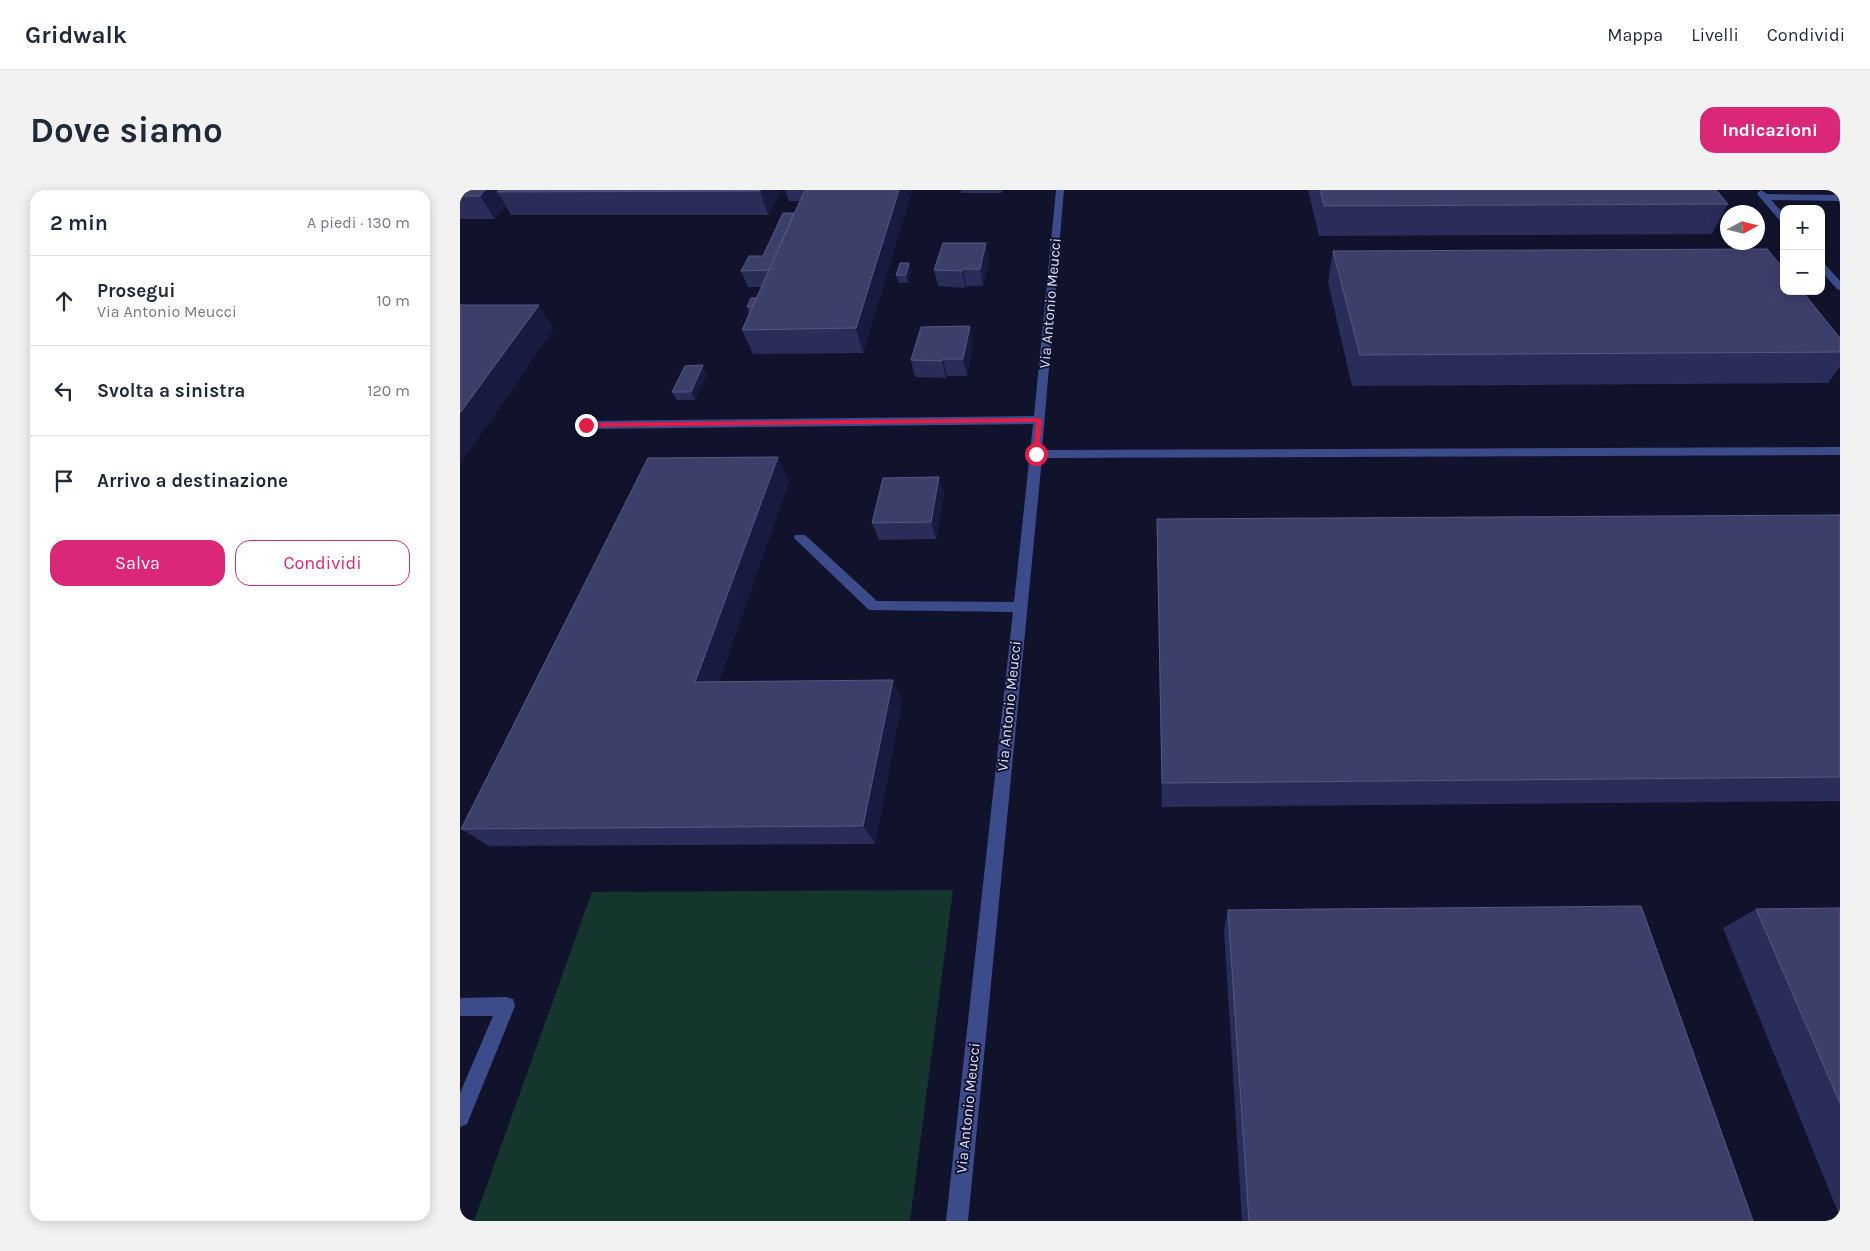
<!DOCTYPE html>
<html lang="it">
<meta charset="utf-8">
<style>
:root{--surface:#fff;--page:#f2f2f3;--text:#1f2937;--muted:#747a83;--line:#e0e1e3;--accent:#db2777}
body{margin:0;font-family:Karla,sans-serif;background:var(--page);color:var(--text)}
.controls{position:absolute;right:15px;top:15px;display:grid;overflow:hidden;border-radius:10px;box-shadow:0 2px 12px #0003}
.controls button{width:45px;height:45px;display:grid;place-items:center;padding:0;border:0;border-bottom:1px solid var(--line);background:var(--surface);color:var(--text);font:25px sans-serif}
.compass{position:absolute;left:1260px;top:15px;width:45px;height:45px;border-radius:50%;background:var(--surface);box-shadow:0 2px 12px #0003;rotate:83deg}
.stop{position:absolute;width:15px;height:15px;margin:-11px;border:4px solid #e11d48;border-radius:50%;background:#fff}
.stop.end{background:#e11d48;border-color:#fff;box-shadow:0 1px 5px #0008}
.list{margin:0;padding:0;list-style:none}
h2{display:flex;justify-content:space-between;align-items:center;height:65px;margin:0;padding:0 20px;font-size:21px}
h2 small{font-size:16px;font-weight:400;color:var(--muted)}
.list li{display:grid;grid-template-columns:32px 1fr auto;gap:15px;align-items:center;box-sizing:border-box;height:90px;padding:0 20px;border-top:1px solid var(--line)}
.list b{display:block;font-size:19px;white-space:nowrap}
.list p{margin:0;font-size:16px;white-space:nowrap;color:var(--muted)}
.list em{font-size:16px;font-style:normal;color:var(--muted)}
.actions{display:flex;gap:10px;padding:15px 20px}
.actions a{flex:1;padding:11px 0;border:1px solid var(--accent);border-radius:15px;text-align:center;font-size:18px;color:var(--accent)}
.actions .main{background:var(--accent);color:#fff}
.icon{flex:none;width:28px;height:28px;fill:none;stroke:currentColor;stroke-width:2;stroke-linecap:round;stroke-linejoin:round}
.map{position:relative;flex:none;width:1380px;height:1031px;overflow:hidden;border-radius:15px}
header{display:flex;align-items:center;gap:30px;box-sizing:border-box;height:70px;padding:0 25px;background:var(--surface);border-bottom:1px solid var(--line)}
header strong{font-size:24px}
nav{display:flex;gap:28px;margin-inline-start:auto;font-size:18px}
.intro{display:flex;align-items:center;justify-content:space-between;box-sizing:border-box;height:120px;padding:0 30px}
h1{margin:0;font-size:35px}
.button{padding:12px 22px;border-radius:15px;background:var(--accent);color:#fff;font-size:18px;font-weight:700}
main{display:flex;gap:30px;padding:0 30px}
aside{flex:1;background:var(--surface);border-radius:15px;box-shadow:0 2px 12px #0003}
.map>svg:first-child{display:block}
.green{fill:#14362d}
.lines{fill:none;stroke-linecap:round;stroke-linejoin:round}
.minor{fill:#3c4b8a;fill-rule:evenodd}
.wall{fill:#2a2c59}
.shaded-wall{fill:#181a40}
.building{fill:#3d3f6b;stroke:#565882}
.route{fill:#e11d48}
.labels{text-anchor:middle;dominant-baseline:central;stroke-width:4;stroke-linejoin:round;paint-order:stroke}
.street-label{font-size:15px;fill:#dce0ff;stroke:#11132c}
</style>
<header>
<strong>Gridwalk</strong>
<nav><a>Mappa</a><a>Livelli</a><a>Condividi</a></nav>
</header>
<div class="intro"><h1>Dove siamo</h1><a class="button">Indicazioni</a></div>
<main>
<aside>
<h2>2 min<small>A piedi · 130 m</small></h2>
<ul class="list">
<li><svg class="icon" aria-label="ahead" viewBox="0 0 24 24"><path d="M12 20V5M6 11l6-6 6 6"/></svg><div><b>Prosegui</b><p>Via Antonio Meucci</p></div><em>10 m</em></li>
<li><svg class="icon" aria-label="left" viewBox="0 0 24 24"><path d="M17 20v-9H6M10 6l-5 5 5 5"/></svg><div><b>Svolta a sinistra</b></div><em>120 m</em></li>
<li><svg class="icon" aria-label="arrive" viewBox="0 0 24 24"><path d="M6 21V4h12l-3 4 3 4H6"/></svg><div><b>Arrivo a destinazione</b></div></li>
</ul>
<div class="actions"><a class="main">Salva</a><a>Condividi</a></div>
</aside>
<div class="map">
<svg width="1380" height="1031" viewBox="0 0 1380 1031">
<rect width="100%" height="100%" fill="#11132c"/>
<polygon class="green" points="493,700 450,1031 14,1031 132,702"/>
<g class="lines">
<g class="minor">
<polygon points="596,0 604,0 582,260 1380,257 1380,265 582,268 508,1031 486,1031 553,422 409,420 334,348 335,345 345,345 417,411 554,412 573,234 126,239 120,235 126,231 574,226"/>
<polygon points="1301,0 1307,4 1380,5 1380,11 1311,10 1324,24 1324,33 1321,32 1298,5 1297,3"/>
<polygon points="1361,72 1364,73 1380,91 1380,100 1377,99 1361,81"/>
<polygon points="46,807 53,809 55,816 7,934 0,937 0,903 33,826 0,826 0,808"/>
</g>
</g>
<g class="wall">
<polygon points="0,0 321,0 308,25 51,25 46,16 35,29 0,29"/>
<polygon points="325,0 452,0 403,163 293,164 282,140 289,123 287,117 296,108 301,97 288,97 281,81 303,66 334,23 340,11 329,11"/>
<polygon points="501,0 543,0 542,3 501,3"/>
<polygon points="848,0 1256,0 1268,14 1252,44 859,46"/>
<polygon points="873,61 1380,148 1380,177 1368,193 892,196 868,92"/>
<polygon points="529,69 523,96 506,96 505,98 478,96 474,80"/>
<polygon points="449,73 451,82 448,93 439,93 436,85"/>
<polygon points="510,136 513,152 507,186 487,186 486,188 455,187 451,170"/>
<polygon points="247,184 235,210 217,210 212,202"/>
<polygon points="329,291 259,491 442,511 415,654 29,656 1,639"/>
<polygon points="484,304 476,349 419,350 412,333"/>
<polygon points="1380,325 1380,611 702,617 697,359 697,329"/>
<polygon points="1380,718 1380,1027 1263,738 1296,719"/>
<polygon points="768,720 1293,1031 782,1031 764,739"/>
</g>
<g class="shaded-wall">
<polygon points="25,0 59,0 37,2 46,16 35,29 20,6"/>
<polygon points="301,0 321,0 308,25 300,1"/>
<polygon points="439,0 452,0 403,163 396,138"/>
<polygon points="526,53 529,69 523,96 520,79"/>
<polygon points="449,73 451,82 448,93 446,85"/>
<polygon points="503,79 506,96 505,98 502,81"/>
<polygon points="79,115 94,139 0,275 0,223"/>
<polygon points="510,136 513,152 507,186 503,169"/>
<polygon points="483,169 487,186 486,188 482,171"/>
<polygon points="243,175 247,184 235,210 231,202"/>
<polygon points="318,267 329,291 252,513 235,492"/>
<polygon points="479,287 484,304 476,349 471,332"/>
<polygon points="433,490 442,511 415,654 403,636"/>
</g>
<g class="building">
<polygon points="0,0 25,0 20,6 0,6"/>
<polygon points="39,0 301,0 300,1 37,2"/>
<polygon points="345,0 439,0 396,138 282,140"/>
<polygon points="860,0 1256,0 1268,14 864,16"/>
<polygon points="323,23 334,23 309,80 281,81 289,66 303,66"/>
<polygon points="483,53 526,53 520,79 503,79 502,81 474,80"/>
<polygon points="1307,59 1324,79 1324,101 1342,101 1380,148 1380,162 900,165 873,61"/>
<polygon points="440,73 449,73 446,85 436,85"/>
<polygon points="291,108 296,108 292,117 287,117"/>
<polygon points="0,115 79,115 0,223"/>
<polygon points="510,136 503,169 483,169 482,171 451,170 461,137"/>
<polygon points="243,175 231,202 212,202 225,176"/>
<polygon points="318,267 235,492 433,490 403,636 1,639 188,268"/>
<polygon points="479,287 471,332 412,333 423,288"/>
<polygon points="1380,325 1380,587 702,593 697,329"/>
<polygon points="1181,716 1293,1031 789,1031 768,720"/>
<polygon points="1380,718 1380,913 1296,719"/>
</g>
<polygon class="route" points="579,228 582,230 579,264 576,266 573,264 576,232 126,237 123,235 126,233"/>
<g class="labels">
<g class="street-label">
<text transform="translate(590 113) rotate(-85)">Via Antonio Meucci</text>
<text transform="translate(549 516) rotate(-84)">Via Antonio Meucci</text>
<text transform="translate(508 918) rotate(-84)">Via Antonio Meucci</text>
</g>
</g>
</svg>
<div class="controls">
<button>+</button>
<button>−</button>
</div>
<svg class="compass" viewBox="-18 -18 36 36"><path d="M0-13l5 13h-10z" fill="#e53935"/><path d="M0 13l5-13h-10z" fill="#747a83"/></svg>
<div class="stop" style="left:576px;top:264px"></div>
<div class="stop end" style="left:126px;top:235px"></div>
</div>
</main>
